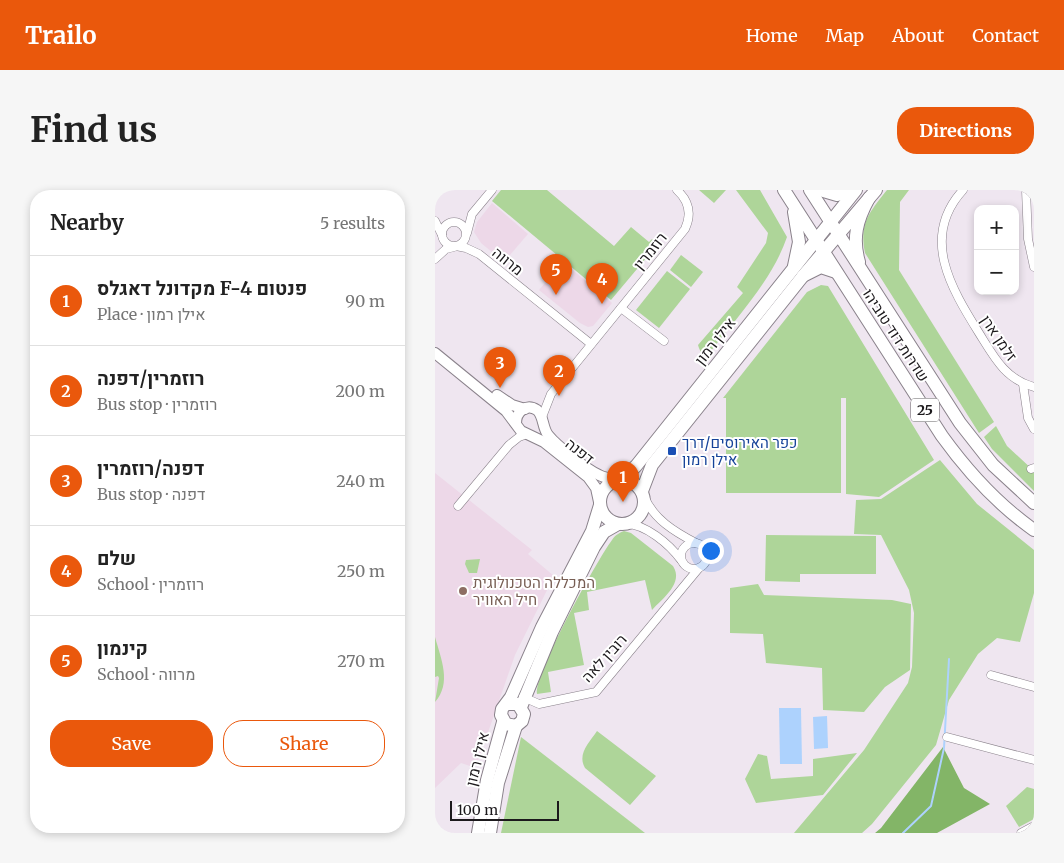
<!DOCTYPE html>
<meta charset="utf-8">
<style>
:root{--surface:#fff;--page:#f6f6f6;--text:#222;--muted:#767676;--line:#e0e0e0;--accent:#ea580c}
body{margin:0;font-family:Merriweather,Heebo,serif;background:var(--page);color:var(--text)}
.controls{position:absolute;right:15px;top:15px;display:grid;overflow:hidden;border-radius:10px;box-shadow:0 2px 8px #0003}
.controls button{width:45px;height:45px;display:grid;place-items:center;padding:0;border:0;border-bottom:1px solid var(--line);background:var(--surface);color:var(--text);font:25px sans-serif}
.scale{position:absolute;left:15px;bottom:12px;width:109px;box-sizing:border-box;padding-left:5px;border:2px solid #1c191c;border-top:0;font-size:14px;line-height:18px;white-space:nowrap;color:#1c191c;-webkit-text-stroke:4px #fff;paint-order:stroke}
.you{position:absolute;left:275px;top:360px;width:18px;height:18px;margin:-12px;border:4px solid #fff;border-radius:50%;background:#1a73e8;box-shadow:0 0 0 8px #1a73e833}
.badge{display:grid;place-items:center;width:32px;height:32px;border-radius:50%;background:var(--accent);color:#fff;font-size:16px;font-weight:700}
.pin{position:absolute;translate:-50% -41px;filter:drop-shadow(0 1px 2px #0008)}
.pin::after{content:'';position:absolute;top:26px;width:18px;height:15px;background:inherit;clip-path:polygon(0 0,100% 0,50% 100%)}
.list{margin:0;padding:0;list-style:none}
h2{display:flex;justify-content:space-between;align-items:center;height:65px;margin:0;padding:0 20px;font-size:21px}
h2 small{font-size:16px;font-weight:400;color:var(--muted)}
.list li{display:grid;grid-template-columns:32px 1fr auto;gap:15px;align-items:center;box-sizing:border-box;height:90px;padding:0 20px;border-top:1px solid var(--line)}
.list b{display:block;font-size:19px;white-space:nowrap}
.list p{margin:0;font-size:16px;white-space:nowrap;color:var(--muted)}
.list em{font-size:16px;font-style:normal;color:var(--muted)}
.actions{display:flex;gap:10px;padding:15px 20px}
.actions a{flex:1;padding:11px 0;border:1px solid var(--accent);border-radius:20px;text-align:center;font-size:18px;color:var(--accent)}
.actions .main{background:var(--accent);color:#fff}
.map{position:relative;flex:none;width:599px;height:643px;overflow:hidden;border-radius:20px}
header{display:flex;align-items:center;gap:30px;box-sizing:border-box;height:70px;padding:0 25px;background:var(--accent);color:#fff}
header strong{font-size:24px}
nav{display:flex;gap:28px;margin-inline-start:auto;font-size:18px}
.intro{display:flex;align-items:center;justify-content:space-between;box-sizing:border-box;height:120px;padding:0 30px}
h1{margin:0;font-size:35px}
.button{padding:12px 22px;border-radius:20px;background:var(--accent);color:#fff;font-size:18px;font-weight:700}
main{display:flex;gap:30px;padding:0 30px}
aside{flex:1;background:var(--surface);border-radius:20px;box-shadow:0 2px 8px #0003}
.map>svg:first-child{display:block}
.education{fill:#edd8e8}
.green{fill:#aed599}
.forest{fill:#83b567}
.water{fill:#add2fd}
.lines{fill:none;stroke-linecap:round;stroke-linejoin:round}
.stream{stroke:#add2fd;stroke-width:2}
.minor-casing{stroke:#8a828b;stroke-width:9}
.tertiary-casing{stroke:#8a828b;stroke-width:12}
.primary-casing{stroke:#8a828b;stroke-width:14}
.trunk-casing{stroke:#8a828b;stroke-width:14}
.minor{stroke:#fff;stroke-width:8}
.tertiary{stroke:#fff;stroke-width:10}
.primary{stroke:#fff;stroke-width:12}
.trunk{stroke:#fff;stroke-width:12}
.transit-dot{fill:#1a4fb4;stroke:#fff;stroke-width:2}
.education-dot{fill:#8d6e63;stroke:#fff;stroke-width:2}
.labels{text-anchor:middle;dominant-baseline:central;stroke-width:4;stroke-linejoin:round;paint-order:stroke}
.shield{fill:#fff;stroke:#605e60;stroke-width:1}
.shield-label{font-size:14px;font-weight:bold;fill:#1c191c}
.street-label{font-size:15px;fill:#1c191c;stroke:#fff}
.transit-label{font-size:15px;fill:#164399;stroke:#fff;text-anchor:start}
.education-label{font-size:15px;fill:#785e54;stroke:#fff;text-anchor:start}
</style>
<header>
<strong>Trailo</strong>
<nav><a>Home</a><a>Map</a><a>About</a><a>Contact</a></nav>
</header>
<div class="intro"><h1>Find us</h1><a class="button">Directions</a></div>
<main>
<aside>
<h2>Nearby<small>5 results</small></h2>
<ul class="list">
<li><span class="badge">1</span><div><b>מקדונל דאגלס F-4 פנטום</b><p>Place · אילן רמון</p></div><em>90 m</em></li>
<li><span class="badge">2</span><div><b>רוזמרין/דפנה</b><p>Bus stop · רוזמרין</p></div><em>200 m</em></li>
<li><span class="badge">3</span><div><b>דפנה/רוזמרין</b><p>Bus stop · דפנה</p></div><em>240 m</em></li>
<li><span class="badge">4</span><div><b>שלם</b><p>School · רוזמרין</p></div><em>250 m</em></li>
<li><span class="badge">5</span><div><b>קינמון</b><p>School · מרווה</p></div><em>270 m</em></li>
</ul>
<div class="actions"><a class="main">Save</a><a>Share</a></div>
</aside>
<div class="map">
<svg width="599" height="643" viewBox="0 0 599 643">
<rect width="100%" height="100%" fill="#efe6f0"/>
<g class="education">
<polygon points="57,13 93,44 69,72 46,53 39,42 42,32"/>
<polygon points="128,72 177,113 158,136 153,137 145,133 104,100"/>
<polygon points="0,283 97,360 93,364 119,386 80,465 42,574 37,572 35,576 26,573 0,598"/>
</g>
<g class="green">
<polygon points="66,0 112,0 179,56 196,37 214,52 217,49 223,54 176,110 57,11"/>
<polygon points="264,0 291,0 279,13"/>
<path d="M301,0H325L352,47C337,91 301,128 273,165C266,165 265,161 263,155L308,103L302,97L331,53L333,43Z"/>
<path d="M452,0H474L465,12L464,80L559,232L544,243L430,63C424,33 434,23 452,0Z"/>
<polygon points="246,65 268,82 256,97 235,80"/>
<polygon points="232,81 255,99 224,138 201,120"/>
<polygon points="386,95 393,96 499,270 444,307 411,304 411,208 406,208 406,303 291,303 291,208 288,208 372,102"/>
<polygon points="561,236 572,256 599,281 599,301 557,259 549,247"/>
<polygon points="505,270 542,314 599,360 599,403 585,452 562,448 543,464 514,510 501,555 437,634 427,643 359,643 429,560 473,493 477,477 479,423 474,400 446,345 419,344 421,310 446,309"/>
<path d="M189,341L196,343L238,376C249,393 228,408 217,420L210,390L152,402L154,420L139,423L149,475L113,482L116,502L102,504C99,484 162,370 177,350C180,345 184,343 189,341Z"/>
<polygon points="331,345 441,346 441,384 365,384 365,392 330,391"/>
<polygon points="45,369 42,383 34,383 30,374 31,370"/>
<polygon points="323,394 329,405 457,410 476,414 475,480 450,497 429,522 388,520 387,478 331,473 328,444 295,443 295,398"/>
<path d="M0,447C6,469 17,493 0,512L4,488L3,486L0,487Z"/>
<path d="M162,541L221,586L195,615L150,578C142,564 154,553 162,541Z"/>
<polygon points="86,547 210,643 66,643"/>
<polygon points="422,563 388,605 321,613 310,589 323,564 332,566 336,589 378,586 378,569"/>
<polygon points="592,597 599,599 599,629 584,637 571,616"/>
</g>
<polygon class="forest" points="508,557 529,598 555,614 502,643 440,643 446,638"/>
<g class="water">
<polygon points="344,518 366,518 367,574 345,574"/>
<polygon points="392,526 393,558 379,559 378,527"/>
</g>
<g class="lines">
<polyline class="stream" points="468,643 496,616 509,558 514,469"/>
<defs>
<g id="minor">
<path d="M528,0C485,47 516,98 544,143C559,167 570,189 599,197"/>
<polyline points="591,0 593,49 599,77"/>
<polyline points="0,31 7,45"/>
<circle cx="19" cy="44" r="12"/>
<polyline points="32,43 37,24 57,0"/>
<polyline points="21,56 31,58 44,64 156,154"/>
<polyline points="0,69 11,59 19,57"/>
<polyline points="186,118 229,151"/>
<polyline points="588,194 593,228 599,239"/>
<path d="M107,227L116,204L250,39C257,24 254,11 242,0"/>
<polyline points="596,279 599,278"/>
<path d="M209,306C218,329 240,342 261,353"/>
<polyline points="23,316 74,255 84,247 92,244"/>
<path d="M190,334C210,333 235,355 246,370"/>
<circle cx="259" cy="366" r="13"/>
<polyline points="556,485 599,497"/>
<polyline points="88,507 104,514 161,502 264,378"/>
<polyline points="512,547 599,570"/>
<polyline points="586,643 599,636"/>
</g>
<g id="tertiary">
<polyline points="0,163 71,221 86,241 109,252 153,287 161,298 164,312"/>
<polyline points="62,205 77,215 90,219"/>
<path d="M81,233C81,222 91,213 102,220C109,226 107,237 113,245C122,256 151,279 164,285C170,288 177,289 183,290"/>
</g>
<g id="primary">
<polyline points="187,289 201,276 421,0"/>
<circle cx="187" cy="312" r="22"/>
<polyline points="207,301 217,275 368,86 441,0"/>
<polyline points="72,514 83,514 89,524 87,531 81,536 71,534 66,525 67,519 76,507 107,437 157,341 165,315"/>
<polyline points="86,517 117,442 159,357 169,342 183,334"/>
<polyline points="43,643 52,590 68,532"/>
<polyline points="55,643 63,593 81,536"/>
</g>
<g id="trunk">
<path d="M349,0L507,246C533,282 562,314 599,340"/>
<polyline points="375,0 525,233 558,275 599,313"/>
<polyline points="385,0 402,5 417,0"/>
<path d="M424,72C417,48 422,30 434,8"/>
<polyline points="359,76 364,52 359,22"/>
<polyline points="368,86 386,77 401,82"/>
</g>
</defs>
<use href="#minor" class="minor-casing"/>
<use href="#tertiary" class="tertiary-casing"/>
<use href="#primary" class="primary-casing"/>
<use href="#trunk" class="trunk-casing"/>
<use href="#minor" class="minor"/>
<use href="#tertiary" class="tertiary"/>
<use href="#primary" class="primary"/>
<use href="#trunk" class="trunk"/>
</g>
<rect class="transit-dot" x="232" y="256" width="10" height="10" rx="2.5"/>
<circle class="education-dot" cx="28" cy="401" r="5"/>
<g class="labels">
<rect class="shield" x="476" y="208.5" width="28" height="23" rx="4"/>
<g class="shield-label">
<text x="490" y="220">25</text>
</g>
<g class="street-label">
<text transform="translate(215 61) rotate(-51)">רוזמרין</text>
<text transform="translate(73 71) rotate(39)">מרווה</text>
<text transform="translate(461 145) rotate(57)">שדרות דוד טוביהו</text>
<text transform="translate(564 148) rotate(56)">זלמן ארן</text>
<text transform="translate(280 151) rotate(-52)">אילן רמון</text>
<text transform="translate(145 261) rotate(38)">דפנה</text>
<text transform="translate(169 468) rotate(-48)">רובין לאה</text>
<text transform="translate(42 569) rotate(-76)">אילן רמון</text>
</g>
<g class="transit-label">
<text x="247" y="252">כפר האירוסים/דרך<tspan x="247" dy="17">אילן רמון</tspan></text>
</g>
<g class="education-label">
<text x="38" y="392">המכללה הטכנולוגית<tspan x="38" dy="17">חיל האוויר</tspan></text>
</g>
</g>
</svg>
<div class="controls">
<button>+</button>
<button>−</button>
</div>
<div class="scale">100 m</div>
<div class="you"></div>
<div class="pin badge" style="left:188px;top:312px">1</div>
<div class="pin badge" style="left:124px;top:206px">2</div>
<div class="pin badge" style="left:65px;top:198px">3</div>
<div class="pin badge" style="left:167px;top:114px">4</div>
<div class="pin badge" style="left:121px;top:105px">5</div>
</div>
</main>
